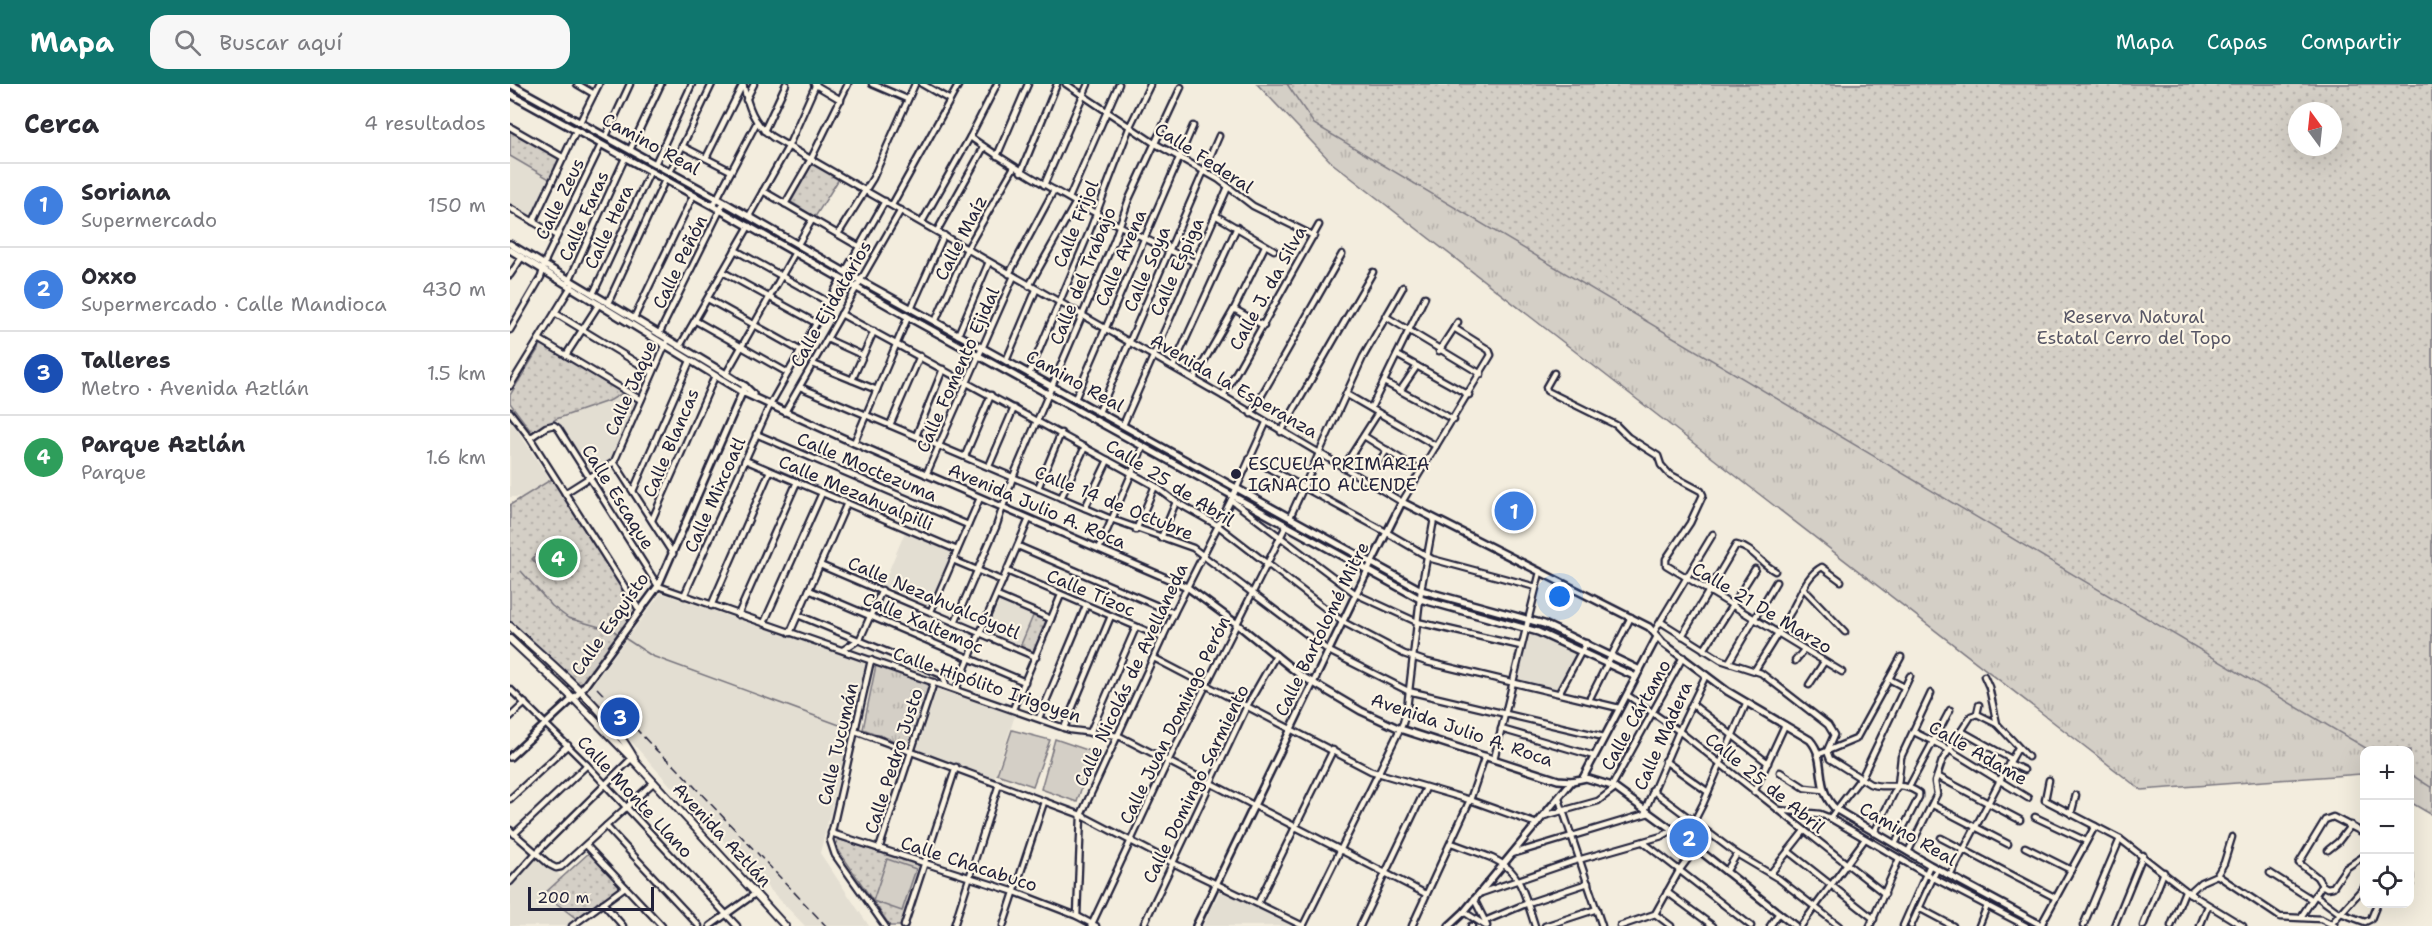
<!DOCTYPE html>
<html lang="es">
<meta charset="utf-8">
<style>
:root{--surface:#fff;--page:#f7f7f7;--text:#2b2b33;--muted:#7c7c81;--line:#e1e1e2;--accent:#0f766e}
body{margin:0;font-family:"Shantell Sans",sans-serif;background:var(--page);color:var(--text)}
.controls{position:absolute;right:18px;bottom:18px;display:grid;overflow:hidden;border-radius:12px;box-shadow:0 6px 24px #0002}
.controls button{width:54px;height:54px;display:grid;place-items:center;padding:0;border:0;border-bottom:2px solid var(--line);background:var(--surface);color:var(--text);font:30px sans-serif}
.compass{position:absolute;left:1778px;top:18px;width:54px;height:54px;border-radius:50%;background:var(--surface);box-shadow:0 6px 24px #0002;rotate:345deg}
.scale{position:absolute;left:18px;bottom:15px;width:126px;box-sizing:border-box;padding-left:6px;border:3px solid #22223b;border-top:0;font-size:16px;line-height:21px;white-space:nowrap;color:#22223b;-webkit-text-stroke:4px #fcf5e5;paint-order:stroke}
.you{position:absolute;left:1050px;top:513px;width:21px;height:21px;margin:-15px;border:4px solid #fff;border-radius:50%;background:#1a73e8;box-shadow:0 0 0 9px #1a73e833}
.badge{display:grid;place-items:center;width:39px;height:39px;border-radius:50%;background:var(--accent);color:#fff;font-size:20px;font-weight:700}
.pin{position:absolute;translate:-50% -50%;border:3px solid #fff;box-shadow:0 2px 6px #0006}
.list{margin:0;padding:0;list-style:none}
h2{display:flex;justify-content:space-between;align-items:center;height:78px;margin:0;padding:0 24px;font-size:26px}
h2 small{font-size:20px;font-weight:400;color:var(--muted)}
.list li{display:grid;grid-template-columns:39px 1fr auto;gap:18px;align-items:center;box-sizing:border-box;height:84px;padding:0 24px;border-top:2px solid var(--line)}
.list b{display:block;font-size:22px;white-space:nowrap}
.list p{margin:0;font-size:20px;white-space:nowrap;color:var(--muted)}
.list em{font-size:20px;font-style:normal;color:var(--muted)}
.icon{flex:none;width:33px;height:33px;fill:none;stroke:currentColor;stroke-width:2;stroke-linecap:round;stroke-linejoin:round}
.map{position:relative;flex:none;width:1922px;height:842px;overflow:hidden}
header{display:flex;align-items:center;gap:36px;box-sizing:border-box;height:84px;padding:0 30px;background:var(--accent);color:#fff}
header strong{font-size:28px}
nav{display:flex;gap:33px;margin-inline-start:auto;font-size:21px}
.search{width:420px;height:54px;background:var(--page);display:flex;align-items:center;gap:15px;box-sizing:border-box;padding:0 21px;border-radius:18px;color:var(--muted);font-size:22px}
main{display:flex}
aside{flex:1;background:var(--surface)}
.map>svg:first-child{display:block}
.built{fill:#e3ded2}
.grass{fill:url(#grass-tufts);stroke:#7b7880;stroke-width:1.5;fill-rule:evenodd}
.park{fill:url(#park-dots);stroke:#7b7880;stroke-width:1.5;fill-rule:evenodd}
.garden{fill:#d4cfc6;stroke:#7b7880;stroke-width:1.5}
.water{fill:url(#water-rules);stroke:#75727b;stroke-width:1.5}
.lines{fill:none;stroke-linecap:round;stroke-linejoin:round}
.stream{stroke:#75727b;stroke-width:1.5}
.minor-casing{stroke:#22223b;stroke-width:9}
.tertiary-casing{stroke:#22223b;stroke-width:10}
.secondary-casing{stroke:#22223b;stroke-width:10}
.minor{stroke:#fcf5e5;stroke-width:4.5}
.tertiary{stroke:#fcf5e5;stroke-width:5}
.secondary{stroke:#fcf5e5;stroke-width:6}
.rail{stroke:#22223b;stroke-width:1.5;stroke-dasharray:9 4.5;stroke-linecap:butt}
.poi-dot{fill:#22223b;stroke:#fcf5e5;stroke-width:2}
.labels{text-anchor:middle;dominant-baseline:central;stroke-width:4.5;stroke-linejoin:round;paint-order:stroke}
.street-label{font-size:18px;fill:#22223b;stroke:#fcf5e5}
.park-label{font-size:18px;fill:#575665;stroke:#fcf5e5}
.poi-label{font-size:18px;fill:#22223b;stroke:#fcf5e5;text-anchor:start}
</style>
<header>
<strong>Mapa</strong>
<div class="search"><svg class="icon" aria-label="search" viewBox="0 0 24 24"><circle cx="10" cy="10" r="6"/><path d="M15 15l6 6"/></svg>Buscar aquí</div>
<nav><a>Mapa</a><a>Capas</a><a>Compartir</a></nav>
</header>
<main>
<aside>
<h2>Cerca<small>4 resultados</small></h2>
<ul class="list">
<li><span class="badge" style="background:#3f7fe0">1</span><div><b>Soriana</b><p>Supermercado</p></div><em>150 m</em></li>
<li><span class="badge" style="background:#3f7fe0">2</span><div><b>Oxxo</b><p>Supermercado · Calle Mandioca</p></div><em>430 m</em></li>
<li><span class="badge" style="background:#1a4fb4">3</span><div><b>Talleres</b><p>Metro · Avenida Aztlán</p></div><em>1.5 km</em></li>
<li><span class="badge" style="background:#2e9e5b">4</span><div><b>Parque Aztlán</b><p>Parque</p></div><em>1.6 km</em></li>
</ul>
</aside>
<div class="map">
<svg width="1922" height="842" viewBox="0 0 1922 842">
<defs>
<pattern id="grass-tufts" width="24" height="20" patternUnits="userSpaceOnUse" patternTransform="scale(1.5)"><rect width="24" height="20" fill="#d4cfc6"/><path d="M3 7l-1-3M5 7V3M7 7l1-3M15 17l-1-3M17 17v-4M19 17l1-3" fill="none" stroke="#b6b1ab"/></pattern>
<pattern id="park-dots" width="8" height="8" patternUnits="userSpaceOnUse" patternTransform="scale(1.5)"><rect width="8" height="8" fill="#d4cfc6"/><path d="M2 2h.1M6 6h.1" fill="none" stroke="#b6b1ab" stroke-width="1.8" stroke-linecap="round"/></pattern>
<pattern id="water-rules" width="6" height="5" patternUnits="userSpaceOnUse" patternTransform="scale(1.5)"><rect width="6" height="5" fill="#aca7a6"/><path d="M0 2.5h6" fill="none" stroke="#8c8888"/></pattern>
</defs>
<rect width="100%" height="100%" fill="#f3edde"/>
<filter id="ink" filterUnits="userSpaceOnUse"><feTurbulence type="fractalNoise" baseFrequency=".0167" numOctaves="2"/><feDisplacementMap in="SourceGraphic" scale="12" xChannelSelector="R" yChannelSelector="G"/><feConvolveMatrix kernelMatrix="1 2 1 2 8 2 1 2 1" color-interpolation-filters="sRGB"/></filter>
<g filter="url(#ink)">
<g class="built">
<polygon points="0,72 41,96 23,134 0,121"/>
<polygon points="114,308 127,317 102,376 81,389 46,335 101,316"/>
<polygon points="0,335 40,396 13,413 0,413"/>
<polygon points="395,448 444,469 420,524 372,503"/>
<polygon points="151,509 353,578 355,581 341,645 310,769 359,842 295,842 168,710 77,608"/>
<polygon points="490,517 523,532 510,563 476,547"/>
<polygon points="1018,549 1067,569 1049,606 1005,596"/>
<polygon points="427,605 505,631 484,695 407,666"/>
<polygon points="28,772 52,793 34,810 67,835 58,842 0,842 0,805"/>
<polygon points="711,805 786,842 693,842"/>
</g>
<g class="grass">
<path d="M747,0H1922V731L1900,718V666H1854V692L1851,690L1631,706L822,79ZM1787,27H1823V63H1787Z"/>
<polygon points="366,581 419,600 401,663 353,645"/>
</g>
<g class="park">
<path d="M777,0H1922V704L1900,690V666H1859L804,40ZM1787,27H1823V63H1787Z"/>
<polygon points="0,45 51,75 41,96 0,72"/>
<polygon points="303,79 329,95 305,133 281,118"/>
<polygon points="32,259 114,308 101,316 46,335 23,350 0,319 0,311"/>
<polygon points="45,393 130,527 70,608 0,543 0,421"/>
<polygon points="523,532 539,538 525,570 510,563"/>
<polygon points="328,755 411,782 392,842 380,842 329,767 326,760"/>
<polygon points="81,767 110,803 67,835 34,810"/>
</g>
<g class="garden">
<polygon points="502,646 540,656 523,702 487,690"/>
<polygon points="545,655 583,668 567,718 531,705"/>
<polygon points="377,775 406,785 392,827 363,817"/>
</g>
<polygon class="water" points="31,466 53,489 43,498 22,475"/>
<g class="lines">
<polyline class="stream" points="11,487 42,522 58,534 104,547 142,572 343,646"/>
<defs>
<g id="minor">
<polyline points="67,0 84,10"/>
<path d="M233,0C238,22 243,39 262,53L713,312L892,418L981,271L979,266L944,244"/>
<polyline points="304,0 331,16"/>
<polyline points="362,0 397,15"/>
<polyline points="412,0 440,16"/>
<polyline points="556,0 644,59 708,95 743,122 804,152"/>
<polyline points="236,16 244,0"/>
<polyline points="70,38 89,0"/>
<polyline points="0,43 54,74"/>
<polyline points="254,47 276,0"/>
<polyline points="96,52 120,0"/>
<path d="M460,53C530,102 606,142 684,178"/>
<polyline points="172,62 221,87"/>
<polyline points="120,66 151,0"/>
<polyline points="487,72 518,0"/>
<polyline points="196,74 233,0"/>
<polyline points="145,80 182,0"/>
<polyline points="160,88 202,0"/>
<polyline points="511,88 547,0"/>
<polyline points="534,101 578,0"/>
<polyline points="253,107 350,163"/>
<polyline points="559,114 609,0"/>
<polyline points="275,120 301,75 338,0"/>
<polyline points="382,121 449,0"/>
<polyline points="203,122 247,38"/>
<polyline points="0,124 47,152"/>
<polyline points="705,131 764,166"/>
<polyline points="239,132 278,63 306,0"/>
<polyline points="23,138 66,47"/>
<polyline points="412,138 460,53 487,0"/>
<polyline points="427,147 474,63"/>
<polyline points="328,150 363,94 405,0"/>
<polyline points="288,160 302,136"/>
<polyline points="225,166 318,218"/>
<polyline points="213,188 306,239"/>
<polyline points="335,188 375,117"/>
<polyline points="499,190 544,106"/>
<polyline points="0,191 12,173"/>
<polyline points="59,197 115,74"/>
<polyline points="519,202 566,118"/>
<polyline points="83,210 140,88"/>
<polyline points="198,215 291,267"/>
<polyline points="98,219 155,96"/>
<polyline points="401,225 434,151"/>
<polyline points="724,225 754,242"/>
<polyline points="45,229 142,288"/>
<polyline points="331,230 645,402 666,418 707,441 833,538 894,570 917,578 1109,624"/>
<polyline points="875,232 971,290"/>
<polyline points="124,234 183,112"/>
<polyline points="186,237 278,289"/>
<polyline points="425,238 457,165 504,83"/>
<polyline points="0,246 31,193 36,175 91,61"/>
<polyline points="149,250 214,118"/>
<polyline points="448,251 479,178"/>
<polyline points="29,255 131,316"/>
<polyline points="317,255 352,271"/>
<polyline points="170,262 239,142"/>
<polyline points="929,267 948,238"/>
<polyline points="56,271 89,220"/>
<polyline points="887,271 959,311"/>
<polyline points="496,277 526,206"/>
<polyline points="303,280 367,306"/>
<polyline points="663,283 727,143"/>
<polyline points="1044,289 1036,303 1037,307 1106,341 1118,353 1148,372 1151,381 1159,390 1191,407 1193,411 1180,439 1156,475 1156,481 1332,588"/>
<polyline points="216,290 284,170"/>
<polyline points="519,290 578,151 620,42 640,1"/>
<polyline points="684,295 724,225 755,162"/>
<polyline points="342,296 364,247"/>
<polyline points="874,298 944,336"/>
<polyline points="0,302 62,201"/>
<polyline points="290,303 601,435 683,464 819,567 898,607 1094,653"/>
<polyline points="890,307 907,282"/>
<polyline points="836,310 926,362"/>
<polyline points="713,312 809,141"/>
<polyline points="565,315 683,42"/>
<polyline points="861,324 915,213"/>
<polyline points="0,328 20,354 130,527"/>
<polyline points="275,328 391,126"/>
<polyline points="589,328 709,52"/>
<polyline points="741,330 832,170"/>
<polyline points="380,341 410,272"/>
<polyline points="613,341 718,103"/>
<polyline points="771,348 863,188"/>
<polyline points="246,350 458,441"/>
<polyline points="406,352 433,285"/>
<polyline points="854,352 910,387"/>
<polyline points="20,354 36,343 44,341 48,344 148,502 560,646 609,652 916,810"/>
<polyline points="344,359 398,233"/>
<polyline points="455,372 481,311"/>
<polyline points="740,374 876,448 922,475 1026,503"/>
<polyline points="235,376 447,466"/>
<polyline points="104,378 163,470"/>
<polyline points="867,380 877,366"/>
<polyline points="479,382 504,324"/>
<polyline points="833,384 868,329"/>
<polyline points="416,391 504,192"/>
<polyline points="528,404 551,349"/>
<polyline points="123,407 180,277"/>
<polyline points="55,409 104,378 158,255"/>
<polyline points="551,414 575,363"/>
<polyline points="721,416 846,510 907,538 1011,562"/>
<polyline points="575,424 598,376"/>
<polyline points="780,433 853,273 893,203"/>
<polyline points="142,436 205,292"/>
<polyline points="626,446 645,402"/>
<polyline points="651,454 666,418"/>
<polyline points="508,462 664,529"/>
<polyline points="589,465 633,363"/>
<polyline points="443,476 493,497"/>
<polyline points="310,481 526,573"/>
<polyline points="497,487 653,554"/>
<polyline points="1293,504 1335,548"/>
<polyline points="299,506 515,598"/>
<polyline points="174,512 260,321 331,195"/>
<polyline points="487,512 541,535"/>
<polyline points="201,522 260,387"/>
<polyline points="421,527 470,414"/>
<polyline points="228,531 287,398"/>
<polyline points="288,531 430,590 434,594 436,602"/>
<polyline points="445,538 486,443 503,393 604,157 619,115 671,3"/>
<polyline points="1151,538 1211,576 1251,589 1318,641 1324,651 1317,667 1307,671"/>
<polyline points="254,539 312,409"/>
<polyline points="1144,548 1203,450"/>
<polyline points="280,549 337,419"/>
<path d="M1172,552L1226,461C1243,464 1250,479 1265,487"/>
<polyline points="333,566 350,555 372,506"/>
<polyline points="1194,566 1245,485"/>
<polyline points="644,574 861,687 960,716 1027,740"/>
<polyline points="361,576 320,756 325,771 375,842"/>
<polyline points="1285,577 1294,566"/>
<polyline points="1219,578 1266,498"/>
<path d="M1245,586C1257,567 1269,548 1280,529C1290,514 1295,492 1312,483L1331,497"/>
<polyline points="1474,592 1479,603 1487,640"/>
<polyline points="1379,595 1394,603"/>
<polyline points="1299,601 1314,578"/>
<polyline points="0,605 77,681 227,842"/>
<polyline points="446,605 519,435"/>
<polyline points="1049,609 1076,559"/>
<polyline points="1117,611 1169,647 1375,810"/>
<polyline points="1079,616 1121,533"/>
<polyline points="1182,620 1258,679"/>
<polyline points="503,625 551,511"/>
<polyline points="1467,630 1487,640 1518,673"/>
<polyline points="0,633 15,619"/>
<polyline points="529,634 576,522"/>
<polyline points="554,644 601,532"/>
<polyline points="991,645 1084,672"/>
<polyline points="345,647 571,731 663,779 793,842"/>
<polyline points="1451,647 1501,675"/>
<polyline points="1404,648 1438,665 1518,714"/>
<polyline points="580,649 626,543"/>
<polyline points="984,675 1030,488"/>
<polyline points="1155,677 1198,708"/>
<polyline points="1499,679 1514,686"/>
<polyline points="1270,688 1295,704 1313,706"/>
<polyline points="1427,692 1510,736"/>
<polyline points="1539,696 1535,716 1610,755 1679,809 1733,842"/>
<polyline points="1102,702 1173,573"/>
<polyline points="1399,703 1440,626"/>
<polyline points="1142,706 1227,770 1269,795 1329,842"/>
<polyline points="1244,708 1275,641"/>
<polyline points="0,715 58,661"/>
<polyline points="1049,715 1092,842"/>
<polyline points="1423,721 1498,760"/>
<polyline points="1135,726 1169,647 1196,591"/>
<polyline points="1268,726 1310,730 1320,734 1416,790 1516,842"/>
<polyline points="1561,730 1566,711"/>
<polyline points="1034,732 1088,717 1105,704"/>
<polyline points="1525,733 1576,757"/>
<polyline points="1320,734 1353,691 1400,592"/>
<polyline points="96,742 189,842"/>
<polyline points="0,746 40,781 46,784 51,783 143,699"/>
<polyline points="321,749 505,808 567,832 586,842"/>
<polyline points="1364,749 1388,701 1391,673 1421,609"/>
<polyline points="4,750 77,681"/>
<polyline points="1431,754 1546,814"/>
<polyline points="1175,755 1193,720 1236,620"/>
<polyline points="1133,758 1241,842"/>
<path d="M941,759C1003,781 1005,778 1025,842"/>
<path d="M1385,760L1409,713V709C1390,696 1379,706 1360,700L1320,675L1317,667L1346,655L1391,573"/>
<polyline points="76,761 152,842"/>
<polyline points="1515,763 1561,786"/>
<polyline points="369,765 424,598"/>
<polyline points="1818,766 1828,758 1841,741"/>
<polyline points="1278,767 1364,835"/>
<polyline points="1398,768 1427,710 1425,698 1432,677 1461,632 1467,630 1469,621"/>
<polyline points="1002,770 1139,729"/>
<polyline points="1216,788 1227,770"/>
<polyline points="1261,789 1294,747"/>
<polyline points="1760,789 1801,815"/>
<polyline points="1707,791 1770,833 1811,835 1825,842"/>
<polyline points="1707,791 1714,779 1722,753"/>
<polyline points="1900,791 1900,801"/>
<polyline points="1440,792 1497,683 1508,664"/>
<polyline points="0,798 26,769 122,674"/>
<polyline points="1812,801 1807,793 1789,779 1815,736 1823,733 1854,749"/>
<polyline points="1812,801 1817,804 1823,803 1836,784 1854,772"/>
<polyline points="1157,808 1203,842"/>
<polyline points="971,809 1061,778 1152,752 1163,746"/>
<polyline points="1679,809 1691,798 1707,791"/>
<polyline points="1805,811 1828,828 1855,838 1861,835 1867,820"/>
<polyline points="964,815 975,837"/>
<polyline points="93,819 113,842"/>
<polyline points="748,819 823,666"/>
<polyline points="1409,824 1443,842"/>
<polyline points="954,828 976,842"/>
<polyline points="1145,830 1161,842"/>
<polyline points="567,832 571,731 664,529 723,412 756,339"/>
<polyline points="1791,833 1812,801"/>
<polyline points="1822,839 1854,803"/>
<polyline points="1531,841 1585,742"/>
<polyline points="62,842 115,803"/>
<polyline points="200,842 246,809"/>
<polyline points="394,842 446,683"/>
<polyline points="444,842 489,700"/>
<polyline points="493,842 534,718"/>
<polyline points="581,842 658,677 776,442"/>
<polyline points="633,842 737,622 766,571"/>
<polyline points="793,842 893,639 897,624 911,506 924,435"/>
<polyline points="850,842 916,704"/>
<polyline points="902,842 960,716 975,672"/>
<polyline points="961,842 962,842"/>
<polyline points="977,842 975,837 1018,819 1078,799"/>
<polyline points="1035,842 1087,825"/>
<polyline points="1110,842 1145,830 1169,787 1186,764"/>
<polyline points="1260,842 1269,829"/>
<polyline points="1291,842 1355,755"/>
<polyline points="1360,842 1389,775"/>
<polyline points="1393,842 1420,781"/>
<polyline points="1401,842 1427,785"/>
<polyline points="1469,842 1477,822"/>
<polyline points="1573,842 1610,755"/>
<polyline points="1604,842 1633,771"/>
<polyline points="1633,842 1654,788"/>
<polyline points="1661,842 1675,807"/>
<polyline points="1690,842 1698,822"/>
</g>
<g id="tertiary">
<polyline points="0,0 214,118 335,188 911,506 1034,540 1130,586"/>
<polyline points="0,10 203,122 398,233 910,515 1028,548 1126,593"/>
<polyline points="0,160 216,290 235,302 243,310"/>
<polyline points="0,166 232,308 344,359 677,503 727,540 790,591 851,627 890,645 1048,696 1062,697 1076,694 1102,702 1175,755 1285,842"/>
<polyline points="0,673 70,608 148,502 235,302"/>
<polyline points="1073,694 1147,553"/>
<path d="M686,842L846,510L892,418L1139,543L1153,559L1217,607L1300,656C1318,676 1303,705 1327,726L1420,781L1533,842"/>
<polyline points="939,842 954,828 1062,697"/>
</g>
<g id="secondary">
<path d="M0,542C42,581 96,624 124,674"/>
<polyline points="0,555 63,614 127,680 275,842"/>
</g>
</defs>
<use href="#minor" class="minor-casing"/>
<use href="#tertiary" class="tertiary-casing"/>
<use href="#secondary" class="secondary-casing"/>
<use href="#minor" class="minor"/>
<use href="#tertiary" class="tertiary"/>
<use href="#secondary" class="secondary"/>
<polyline class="rail" points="87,604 147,667 165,682 316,842"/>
</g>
</g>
<circle class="poi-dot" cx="726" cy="390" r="6"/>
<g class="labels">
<g class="street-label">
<text transform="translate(141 60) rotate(29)">Camino Real</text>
<text transform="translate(694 74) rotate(33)">Calle Federal</text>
<text transform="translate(50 115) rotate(-64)">Calle Zeus</text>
<text transform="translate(74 132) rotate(-66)">Calle Faras</text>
<text transform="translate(566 140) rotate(-68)">Calle Frijol</text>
<text transform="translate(99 143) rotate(-65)">Calle Hera</text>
<text transform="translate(451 154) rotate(-63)">Calle Maíz</text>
<text transform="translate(611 174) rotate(-67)">Calle Avena</text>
<text transform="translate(170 178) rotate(-64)">Calle Peñón</text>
<text transform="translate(667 183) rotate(-66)">Calle Espiga</text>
<text transform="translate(637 185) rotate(-67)">Calle Soya</text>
<text transform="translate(573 192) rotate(-68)">Calle del Trabajo</text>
<text transform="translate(758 204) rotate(-61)">Calle J. da Silva</text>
<text transform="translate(321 220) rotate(-60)">Calle Ejidatarios</text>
<text transform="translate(448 286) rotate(-66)">Calle Fomento Ejidal</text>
<text transform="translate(565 297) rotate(29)">Camino Real</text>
<text transform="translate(724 302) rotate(30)">Avenida la Esperanza</text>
<text transform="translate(121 304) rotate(-66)">Calle Jaque</text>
<text transform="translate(161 359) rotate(-67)">Calle Blancas</text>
<text transform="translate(357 383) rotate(23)">Calle Moctezuma</text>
<text transform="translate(660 399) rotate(32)">Calle 25 de Abril</text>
<text transform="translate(346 409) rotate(23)">Calle Mezahualpilli</text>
<text transform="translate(205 411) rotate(-66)">Calle Mixcoatl</text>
<text transform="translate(108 413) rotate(58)">Calle Escaque</text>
<text transform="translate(604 419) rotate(22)">Calle 14 de Octubre</text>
<text transform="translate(527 422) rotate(23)">Avenida Julio A. Roca</text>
<text transform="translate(581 509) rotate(23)">Calle Tízoc</text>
<text transform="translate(424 514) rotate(23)">Calle Nezahualcóyotl</text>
<text transform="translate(1252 524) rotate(31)">Calle 21 De Marzo</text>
<text transform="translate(413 539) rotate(23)">Calle Xaltemoc</text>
<text transform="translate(100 540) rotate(-55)">Calle Esquisto</text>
<text transform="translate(812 545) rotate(-64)">Calle Bartolomé Mitre</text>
<text transform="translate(621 591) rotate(-65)">Calle Nicolás de Avellaneda</text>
<text transform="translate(477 601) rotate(19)">Calle Hipólito Irigoyen</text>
<text transform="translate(1126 631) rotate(-61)">Calle Cártamo</text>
<text transform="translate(665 636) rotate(-64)">Calle Juan Domingo Perón</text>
<text transform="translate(952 646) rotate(19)">Avenida Julio A. Roca</text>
<text transform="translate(1153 652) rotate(-66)">Calle Madera</text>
<text transform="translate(328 660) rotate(-77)">Calle Tucumán</text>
<text transform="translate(1468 669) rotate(30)">Calle Adame</text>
<text transform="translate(384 677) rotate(-72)">Calle Pedro Justo</text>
<text transform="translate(1255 699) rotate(39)">Calle 25 de Abril</text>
<text transform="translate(686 700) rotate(-64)">Calle Domingo Sarmiento</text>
<text transform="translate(125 713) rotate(47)">Calle Monte Llano</text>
<text transform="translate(1398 750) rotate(30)">Camino Real</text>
<text transform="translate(212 751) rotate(47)">Avenida Aztlán</text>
<text transform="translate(459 780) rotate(18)">Calle Chacabuco</text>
</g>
<g class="park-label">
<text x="1624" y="233">Reserva Natural<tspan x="1624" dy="21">Estatal Cerro del Topo</tspan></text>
</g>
<g class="poi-label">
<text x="738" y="380">ESCUELA PRIMARIA<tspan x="738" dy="21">IGNACIO ALLENDE</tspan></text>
</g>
</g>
</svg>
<div class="controls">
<button>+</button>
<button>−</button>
<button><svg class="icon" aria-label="locate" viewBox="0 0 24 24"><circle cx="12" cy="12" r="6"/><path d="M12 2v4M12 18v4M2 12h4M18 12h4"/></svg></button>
</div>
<svg class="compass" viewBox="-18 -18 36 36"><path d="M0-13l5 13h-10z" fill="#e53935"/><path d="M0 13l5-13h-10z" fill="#7c7c81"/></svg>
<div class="scale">200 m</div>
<div class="you"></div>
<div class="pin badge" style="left:1004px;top:427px;background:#3f7fe0">1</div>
<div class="pin badge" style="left:1179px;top:754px;background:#3f7fe0">2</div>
<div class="pin badge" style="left:110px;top:633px;background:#1a4fb4">3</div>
<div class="pin badge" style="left:48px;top:474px;background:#2e9e5b">4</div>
</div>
</main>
